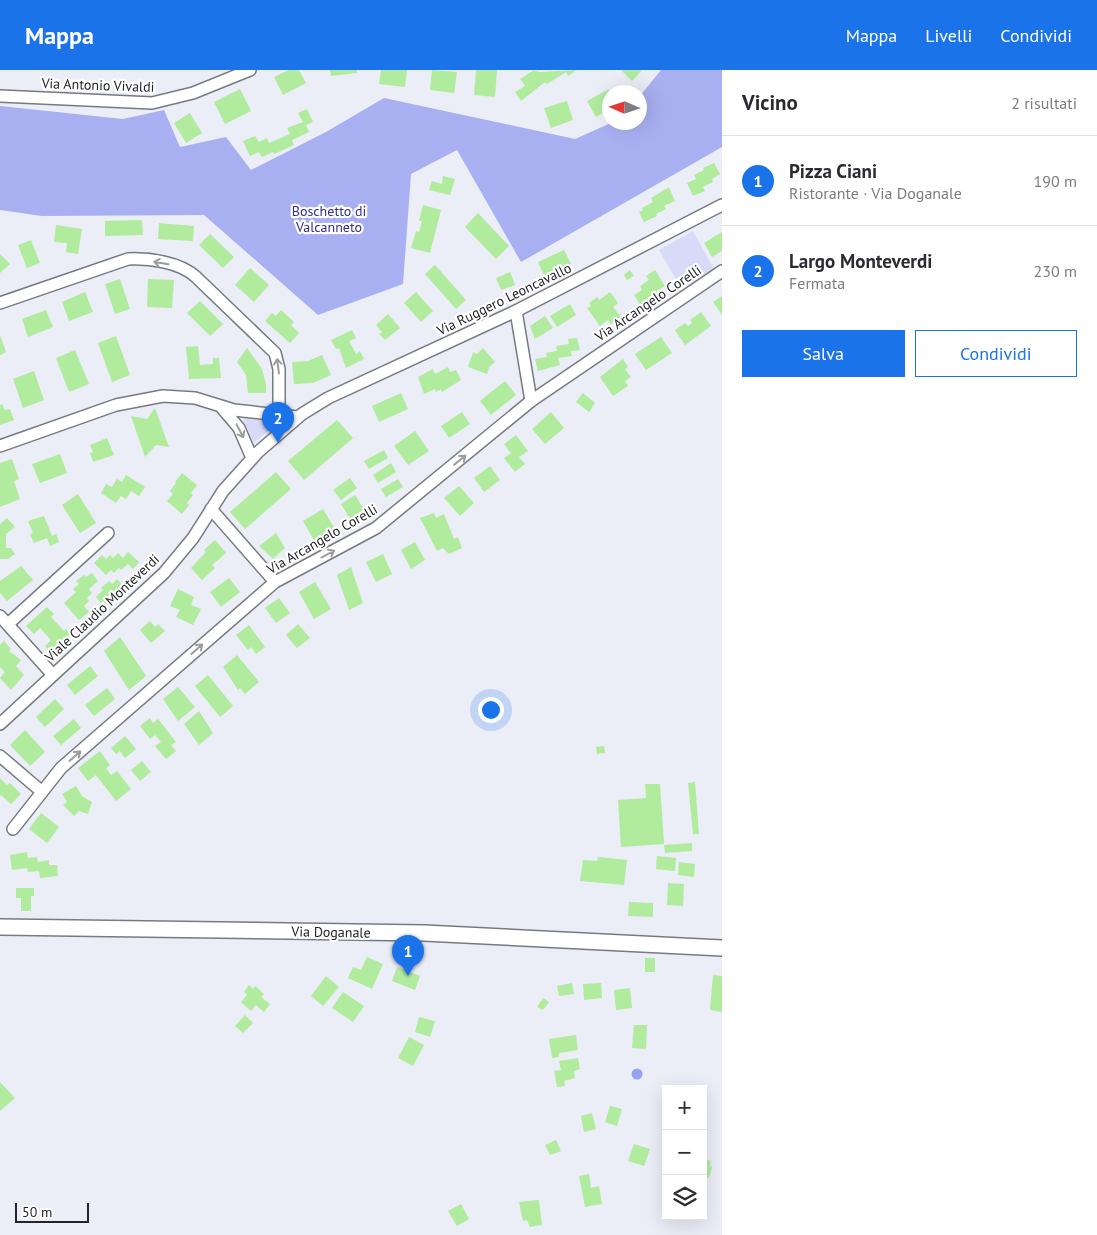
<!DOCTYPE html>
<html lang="it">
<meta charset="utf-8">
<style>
:root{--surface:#fff;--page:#f2f2f3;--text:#2b2b33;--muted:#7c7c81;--line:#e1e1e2;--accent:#1a73e8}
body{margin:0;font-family:"PT Sans",sans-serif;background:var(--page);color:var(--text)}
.controls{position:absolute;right:15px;bottom:15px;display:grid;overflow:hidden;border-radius:0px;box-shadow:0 5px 20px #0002}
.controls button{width:45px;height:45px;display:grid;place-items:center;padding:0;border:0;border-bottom:1px solid var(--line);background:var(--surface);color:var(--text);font:25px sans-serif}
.compass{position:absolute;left:602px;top:15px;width:45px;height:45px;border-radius:50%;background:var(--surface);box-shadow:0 5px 20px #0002;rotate:273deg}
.scale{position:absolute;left:15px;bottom:12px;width:74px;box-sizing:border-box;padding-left:5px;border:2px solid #242428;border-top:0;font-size:14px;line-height:18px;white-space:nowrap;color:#242428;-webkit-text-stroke:4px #fff;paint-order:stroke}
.you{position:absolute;left:490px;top:639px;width:18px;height:18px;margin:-12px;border:4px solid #fff;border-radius:50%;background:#1a73e8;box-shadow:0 0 0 8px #1a73e833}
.badge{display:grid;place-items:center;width:32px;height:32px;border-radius:50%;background:var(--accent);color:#fff;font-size:16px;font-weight:700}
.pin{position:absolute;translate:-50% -41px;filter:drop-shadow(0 1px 2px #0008)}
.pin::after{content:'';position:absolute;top:26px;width:18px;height:15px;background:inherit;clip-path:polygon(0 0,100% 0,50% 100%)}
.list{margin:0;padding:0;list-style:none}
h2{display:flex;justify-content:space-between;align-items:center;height:65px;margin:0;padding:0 20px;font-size:21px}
h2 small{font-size:16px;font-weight:400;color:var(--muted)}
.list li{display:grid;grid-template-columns:32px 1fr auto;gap:15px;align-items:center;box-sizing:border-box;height:90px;padding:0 20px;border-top:1px solid var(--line)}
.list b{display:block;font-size:19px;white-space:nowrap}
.list p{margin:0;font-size:16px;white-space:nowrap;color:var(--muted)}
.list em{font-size:16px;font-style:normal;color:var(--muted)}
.actions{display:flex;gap:10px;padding:15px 20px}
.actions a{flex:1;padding:11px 0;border:1px solid var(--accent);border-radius:0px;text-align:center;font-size:18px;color:var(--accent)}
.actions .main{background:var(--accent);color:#fff}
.icon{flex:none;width:28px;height:28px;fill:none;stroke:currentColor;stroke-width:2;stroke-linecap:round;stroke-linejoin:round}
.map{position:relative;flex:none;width:722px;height:1165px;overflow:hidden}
header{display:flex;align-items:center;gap:30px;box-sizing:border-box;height:70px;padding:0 25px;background:var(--accent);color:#fff}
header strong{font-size:24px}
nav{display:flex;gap:28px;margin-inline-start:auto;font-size:18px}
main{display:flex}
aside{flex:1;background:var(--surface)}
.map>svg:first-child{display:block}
.green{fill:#d7dbf8}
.forest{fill:#a9b0f2}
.water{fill:#99a1f3}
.building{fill:#b1eb9e}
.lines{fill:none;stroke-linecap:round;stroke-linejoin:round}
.minor-casing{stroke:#787a82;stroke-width:14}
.secondary-casing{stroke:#787a82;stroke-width:18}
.minor{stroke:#fff;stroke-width:11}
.secondary{stroke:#fff;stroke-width:15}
.oneway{stroke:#9c9c9e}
.labels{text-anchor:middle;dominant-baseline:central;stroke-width:4.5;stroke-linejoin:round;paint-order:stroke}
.street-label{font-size:14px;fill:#242428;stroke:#fff}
.park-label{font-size:14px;fill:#342f8c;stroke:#fff}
</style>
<header>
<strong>Mappa</strong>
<nav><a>Mappa</a><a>Livelli</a><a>Condividi</a></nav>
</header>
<main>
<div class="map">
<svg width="722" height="1165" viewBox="0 0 722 1165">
<rect width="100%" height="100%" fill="#ebedf7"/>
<g class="green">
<polygon points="693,161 714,199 681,218 659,180"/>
<polygon points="243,349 280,351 254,373"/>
</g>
<polygon class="forest" points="661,0 722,0 722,77 521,192 457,80 411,104 403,214 318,245 204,145 42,146 0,140 0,36 123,49 164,40 180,77 226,67 251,100 326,62 384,28 575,69 611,53 640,52 640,26"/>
<circle class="water" cx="637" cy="1004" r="5.5"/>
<g class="building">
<polygon points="289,0 299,0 306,13 283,25 274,7"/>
<polygon points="330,0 357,0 357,3 331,6"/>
<polygon points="381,0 407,0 405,17 379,14"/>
<polygon points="432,0 457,2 454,23 430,20"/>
<polygon points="476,0 497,0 495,27 474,25"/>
<polygon points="534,0 539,2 577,0 568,6 566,2 547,14 545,12 521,31 515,22 525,16 520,9"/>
<polygon points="621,0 642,0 632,11"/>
<polygon points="240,19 251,41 225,54 214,32"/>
<polygon points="609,19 610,39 596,47 587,31"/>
<polygon points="567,31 573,50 551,58 544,38"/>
<polygon points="307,39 313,52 306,55 309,62 292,70 294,75 274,84 273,82 262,87 259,82 250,86 243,71 255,66 259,72 267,68 269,73 290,64 287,58 303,52 298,43"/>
<polygon points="190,43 202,63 186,73 174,53"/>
<polygon points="714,93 720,104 712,109 713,112 703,117 705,121 693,126 687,113 696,109 694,105 704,100 703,98"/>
<polygon points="443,106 455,109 450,125 429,120 432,111 442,114"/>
<polygon points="669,117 675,131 664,136 666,139 656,144 657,146 644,152 639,142 643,140 642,138 653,132 651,128"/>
<polygon points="423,135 441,140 430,183 411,178 416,161 419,162 422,151 419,151"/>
<polygon points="478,143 509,176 496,189 465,157"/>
<polygon points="142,150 143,165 105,166 105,151"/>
<polygon points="159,153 194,156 193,171 158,169"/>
<polygon points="56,155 82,159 78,184 66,182 67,173 54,172"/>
<polygon points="722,162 722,181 712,187 704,173"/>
<polygon points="210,164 234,187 223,198 199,175"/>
<polygon points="31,170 40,193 27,198 18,175"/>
<polygon points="564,180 571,194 545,207 538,192"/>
<polygon points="0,184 10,194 0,203"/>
<polygon points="435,195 466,230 456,239 425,204"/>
<polygon points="250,198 269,215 254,232 235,215"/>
<polygon points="630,200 634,206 627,210 624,205"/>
<polygon points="655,200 665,216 657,221 659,224 651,230 652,232 642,238 634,225 642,220 640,216 649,210 646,206"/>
<polygon points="510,202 515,215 501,220 496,208"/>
<polygon points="120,209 130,239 115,244 105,214"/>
<polygon points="148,209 174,210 172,238 147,237"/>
<polygon points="85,222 93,242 69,251 62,232"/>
<polygon points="416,222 433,241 421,252 404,233"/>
<polygon points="610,222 618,233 613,237 621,247 611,254 608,250 600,256 587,238 591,236 589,233 597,227 599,230"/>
<polygon points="722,226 722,245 713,232"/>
<polygon points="200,231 223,254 210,266 187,243"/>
<polygon points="570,234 576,245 557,257 550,246"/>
<polygon points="46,240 53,257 28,267 22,249"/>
<polygon points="281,240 294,252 291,255 299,263 290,273 265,251 272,243 276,246"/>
<polygon points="701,242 711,256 685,275 675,260 685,253 688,256 692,253 690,250"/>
<polygon points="388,244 400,258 385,270 379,264 382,262 376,255"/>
<polygon points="545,246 553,258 535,269 530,256"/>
<polygon points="352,260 356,268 349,271 356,284 360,281 364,289 346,298 339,278 336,279 331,270"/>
<polygon points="0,265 6,282 0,285"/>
<polygon points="116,266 130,305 112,312 98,273"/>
<polygon points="661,267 672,283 646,300 635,284"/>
<polygon points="577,268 580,280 571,281 572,286 558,288 560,295 538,301 535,289 547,287 546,283 557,281 556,276 569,274 568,269"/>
<polygon points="198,276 200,295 213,294 213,288 219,288 221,308 189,309 186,277"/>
<polygon points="247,278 262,299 266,314 266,323 248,323 246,305 237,292"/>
<polygon points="483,278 495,292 489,297 487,304 468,297 473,282 477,284"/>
<polygon points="75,280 89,314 69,322 56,288"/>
<polygon points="322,285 331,305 313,313 294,314 292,292 308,291"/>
<polygon points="623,289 628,297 625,299 631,307 625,311 628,316 613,326 600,307"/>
<polygon points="448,297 450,302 456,300 461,310 442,322 441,319 436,322 435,319 424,324 418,307 433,299 435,304"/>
<polygon points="34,301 44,330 23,338 13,309"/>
<polygon points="505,311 516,325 491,345 480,331"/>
<polygon points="401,323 408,339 379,352 372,336"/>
<polygon points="583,323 595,333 589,342 576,332"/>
<polygon points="2,334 5,340 10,339 14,350 0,355 0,335"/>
<polygon points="155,338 169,377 156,375 145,387 131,346 147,349"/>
<polygon points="462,342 470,354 449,368 441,356"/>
<polygon points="551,342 564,358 545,374 532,359"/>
<polygon points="337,350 353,368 304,410 288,391"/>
<polygon points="415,361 429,381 408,395 394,376"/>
<polygon points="516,365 528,381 519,387 525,394 515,402 504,388 511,383 504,374"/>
<polygon points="107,368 114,385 93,392 90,383 93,382 90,375"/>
<polygon points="384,380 388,388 369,399 364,391"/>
<polygon points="60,384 67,403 40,413 32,394"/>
<polygon points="12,389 19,409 14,411 20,429 0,437 0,393"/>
<polygon points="391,393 396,402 378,413 373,405"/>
<polygon points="490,396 500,410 484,422 474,408"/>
<polygon points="276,402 291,419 245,459 230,442"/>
<polygon points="182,403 197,415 191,423 193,425 187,433 189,435 182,444 167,431 173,424 170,421 176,413 175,412"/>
<polygon points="126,405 145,417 139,426 131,421 126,429 121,426 116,433 101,423 106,414 112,417 117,409 122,412"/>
<polygon points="350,408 357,418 341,430 333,420"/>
<polygon points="398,409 403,417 386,427 381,419"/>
<polygon points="459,416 474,433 460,446 444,428"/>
<polygon points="78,424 96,453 80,463 62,435"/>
<polygon points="355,425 365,441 351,450 341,434"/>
<polygon points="323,439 335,459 315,472 303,451"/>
<polygon points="434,443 436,448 444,444 454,469 458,467 462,478 449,484 443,478 437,481 420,448"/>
<polygon points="44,446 52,466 56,464 59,472 50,476 47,468 34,473 30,464 33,463 28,451"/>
<polygon points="7,448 15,457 6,464 6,478 11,478 15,484 8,489 0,489 0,454"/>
<polygon points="276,463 285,478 273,489 259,476"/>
<polygon points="215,470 226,483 212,495 215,498 202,510 191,498 206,482 204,480"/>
<polygon points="415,472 425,490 411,499 401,480"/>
<polygon points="128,482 139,492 133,499 128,494 121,500 119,498 114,503 111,500 106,505 94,493 102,485 106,489 110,485 113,488 118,483 123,488"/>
<polygon points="383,484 392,504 376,512 366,492"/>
<polygon points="21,496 33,510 7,531 0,523 0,511"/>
<polygon points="351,497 363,533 349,540 337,505"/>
<polygon points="92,503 98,511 89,519 92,523 87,528 89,531 84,536 89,542 79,550 64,533 76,522 73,519 79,514 76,511 84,505 86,507"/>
<polygon points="229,508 240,522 221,537 210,522"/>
<polygon points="117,509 126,519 119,526 115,521 110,526 114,530 107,535 103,531 101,533 96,527 103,520 101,518 109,511 112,514"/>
<polygon points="315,512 331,539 314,549 299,522"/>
<polygon points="178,519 194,527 191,535 201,539 193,555 176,547 180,540 170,536"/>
<polygon points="279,528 290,543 276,553 265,538"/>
<polygon points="47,537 54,544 51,547 64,561 66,559 71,565 51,583 45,576 51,570 40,558 34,564 26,556"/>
<polygon points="150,551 155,557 158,554 165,561 151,573 140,560"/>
<polygon points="298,554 310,568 297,578 286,565"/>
<polygon points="249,555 265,577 256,584 251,577 248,580 236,565"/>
<polygon points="120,567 146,606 129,620 104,581"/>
<polygon points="4,571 11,579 9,581 21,590 16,596 24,605 11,620 0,608 5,602 0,597 0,575"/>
<polygon points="237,585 259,612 245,624 240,618 238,620 223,597"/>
<polygon points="90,596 98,606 75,625 67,615"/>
<polygon points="208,605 233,636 220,647 195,616"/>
<polygon points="178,617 195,637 178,651 163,629"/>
<polygon points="107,618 115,629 94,646 85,635"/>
<polygon points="55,629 64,639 45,657 36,647"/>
<polygon points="199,641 213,663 199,675 184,654"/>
<polygon points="150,648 153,653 158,649 176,672 171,675 176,681 166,689 155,676 161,672 155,665 150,669 140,656"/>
<polygon points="74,649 81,658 61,675 53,666"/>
<polygon points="25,660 45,682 30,696 10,675"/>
<polygon points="125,666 136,679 125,688 120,681 116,684 111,678"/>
<polygon points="604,676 605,683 597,684 596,677"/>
<polygon points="100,681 110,695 106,698 111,705 117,701 131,719 116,731 96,705 88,711 78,698"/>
<polygon points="142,691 151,702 140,711 131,700"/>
<polygon points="0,708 7,715 10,713 21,724 11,734 1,725 0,727"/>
<polygon points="695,712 699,764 693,764 688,713"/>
<polygon points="645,714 660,714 664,774 621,777 618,730 646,728"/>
<polygon points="76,716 82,726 92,732 88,744 79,741 74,746 63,735 67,732 62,724"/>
<polygon points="41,743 59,757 47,773 29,759"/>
<polygon points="692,773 692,781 665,783 664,775"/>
<polygon points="27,782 28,788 37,787 38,792 49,790 49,795 57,795 58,806 40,808 39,801 28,802 27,798 12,800 10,785"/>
<polygon points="657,786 676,788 675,801 656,799"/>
<polygon points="598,787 627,790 624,815 580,811 583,790 597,791"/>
<polygon points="679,792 695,794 694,807 678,805"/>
<polygon points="668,813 684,814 683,836 667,835"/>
<polygon points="16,818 34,818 34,826 31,826 31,841 21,841 21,828 16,828"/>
<polygon points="629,832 653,833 653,847 628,846"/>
<polygon points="367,887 383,894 372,919 348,908 353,897 361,900"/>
<rect x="645" y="888" width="10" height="14"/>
<polygon points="397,897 420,906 415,920 392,911"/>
<polygon points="713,905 722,906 722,942 710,940"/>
<polygon points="326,906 339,917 323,936 311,926"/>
<polygon points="572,913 574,924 559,926 557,916"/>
<polygon points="601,913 602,928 584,930 583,914"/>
<polygon points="249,915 253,919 255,916 264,924 261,927 270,934 264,942 256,935 251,941 241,932 247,925 244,922"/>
<polygon points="630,918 632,938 616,940 614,920"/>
<polygon points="343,922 364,936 353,952 332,938"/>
<polygon points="543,928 549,932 543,940 537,937"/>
<polygon points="245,945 253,953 243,963 235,956"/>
<polygon points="419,947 435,951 430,967 415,962"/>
<polygon points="634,955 647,955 646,979 632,978"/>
<polygon points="576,965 578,980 559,983 559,987 552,988 549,969"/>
<polygon points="409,967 424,975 413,996 398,988"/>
<polygon points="578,988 580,999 574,1001 575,1008 564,1011 565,1016 557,1017 554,1001 561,1000 559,991"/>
<polygon points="0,1012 15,1028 0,1041"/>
<polygon points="610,1036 622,1039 617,1056 605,1052"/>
<polygon points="592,1043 596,1059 584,1062 581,1046"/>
<polygon points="666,1055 666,1067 662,1066"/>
<polygon points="556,1070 561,1081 550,1085 545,1075"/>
<polygon points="634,1074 650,1079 644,1096 628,1091"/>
<polygon points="703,1089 711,1091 710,1096 712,1097 709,1108 703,1106"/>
<polygon points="589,1104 591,1118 599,1116 602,1134 585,1137 579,1106"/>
<polygon points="539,1130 542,1155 530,1157 527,1150 523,1151 519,1132"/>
<polygon points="461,1134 469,1149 457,1156 448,1141"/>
</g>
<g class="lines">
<defs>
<g id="minor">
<polyline points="0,26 152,33 193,23 250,0"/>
<path d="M0,233L128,189C149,188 180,192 196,207L275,283L279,299V345"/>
<polyline points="516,241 531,331"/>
<polyline points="222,338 239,358 252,388"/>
<polyline points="0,376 116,335 163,326 195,328 234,340 298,347"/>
<polyline points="211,439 275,512"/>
<polyline points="0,546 53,605"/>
<polyline points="8,554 108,463"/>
<polyline points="0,654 164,503 193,468 223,421 258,382 302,344 328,328 516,241 722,135"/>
<polyline points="0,686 41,721"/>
<polyline points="13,759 61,698 275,512 376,458 531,331 722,201"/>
</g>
<polyline id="secondary" points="0,857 424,863 722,878"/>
</defs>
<use href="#minor" class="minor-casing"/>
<use href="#secondary" class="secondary-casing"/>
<use href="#minor" class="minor"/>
<use href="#secondary" class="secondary"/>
</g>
<defs><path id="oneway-shaft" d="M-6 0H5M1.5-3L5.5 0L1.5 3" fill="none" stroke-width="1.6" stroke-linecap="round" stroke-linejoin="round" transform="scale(1.25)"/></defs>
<g class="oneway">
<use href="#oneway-shaft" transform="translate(161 193) rotate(-170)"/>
<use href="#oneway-shaft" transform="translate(278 296) rotate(-97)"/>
<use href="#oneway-shaft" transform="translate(240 361) rotate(62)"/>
<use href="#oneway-shaft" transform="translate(460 390) rotate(-39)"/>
<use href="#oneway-shaft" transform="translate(328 484) rotate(-28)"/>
<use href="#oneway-shaft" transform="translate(197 579) rotate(-41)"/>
<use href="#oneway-shaft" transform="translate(75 686) rotate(-41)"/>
</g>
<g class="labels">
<g class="street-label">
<text transform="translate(98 15) rotate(2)">Via Antonio Vivaldi</text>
<text transform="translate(504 229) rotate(-26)">Via Ruggero Leoncavallo</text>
<text transform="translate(648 233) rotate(-34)">Via Arcangelo Corelli</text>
<text transform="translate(322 469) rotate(-30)">Via Arcangelo Corelli</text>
<text transform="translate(102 538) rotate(-43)">Viale Claudio Monteverdi</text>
<text transform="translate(331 862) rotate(1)">Via Doganale</text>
</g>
<g class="park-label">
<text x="329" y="141">Boschetto di<tspan x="329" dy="16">Valcanneto</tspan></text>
</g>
</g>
</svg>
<div class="controls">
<button>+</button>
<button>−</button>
<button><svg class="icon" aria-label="layers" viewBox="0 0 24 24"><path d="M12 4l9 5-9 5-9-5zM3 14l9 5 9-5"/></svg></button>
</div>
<svg class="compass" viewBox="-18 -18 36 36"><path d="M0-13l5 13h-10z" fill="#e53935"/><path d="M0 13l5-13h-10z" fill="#7c7c81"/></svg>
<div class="scale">50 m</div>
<div class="you"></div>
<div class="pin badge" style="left:408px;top:906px">1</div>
<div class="pin badge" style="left:278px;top:373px">2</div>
</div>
<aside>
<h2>Vicino<small>2 risultati</small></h2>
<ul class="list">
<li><span class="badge">1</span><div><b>Pizza Ciani</b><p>Ristorante · Via Doganale</p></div><em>190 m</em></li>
<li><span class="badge">2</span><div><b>Largo Monteverdi</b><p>Fermata</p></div><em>230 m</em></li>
</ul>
<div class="actions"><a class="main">Salva</a><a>Condividi</a></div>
</aside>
</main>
